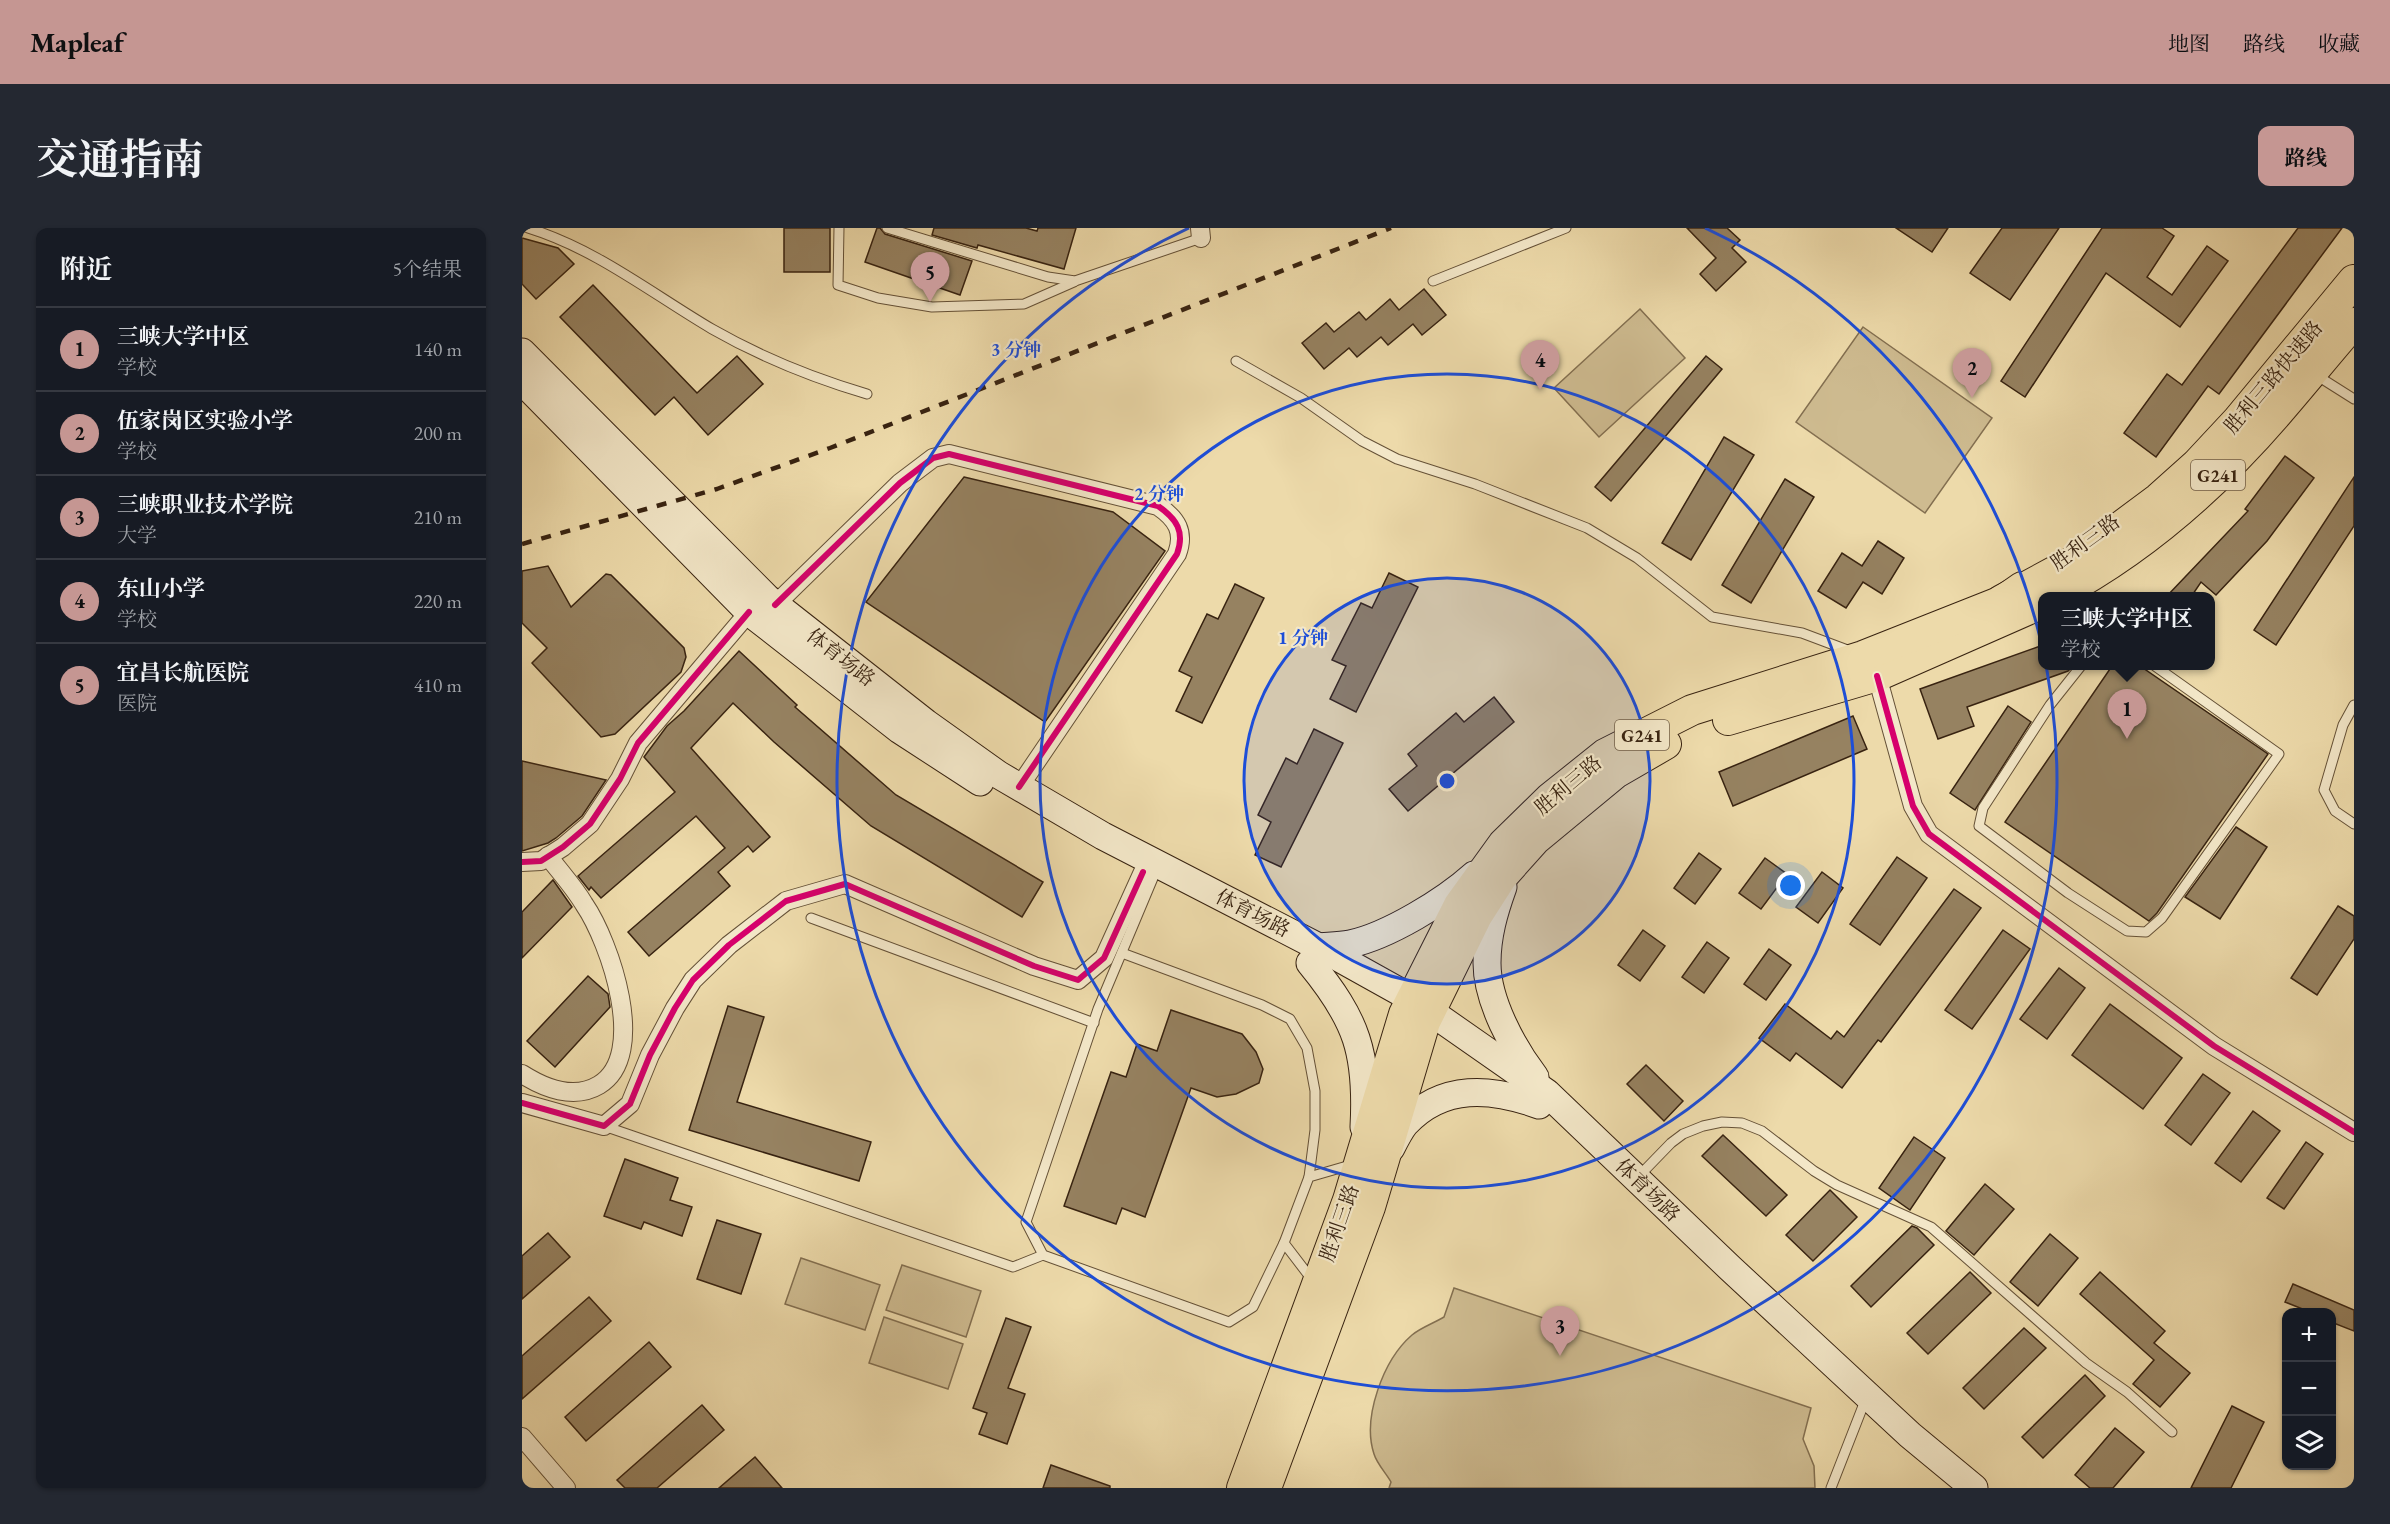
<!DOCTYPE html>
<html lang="zh">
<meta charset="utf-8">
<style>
:root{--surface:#171b24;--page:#242831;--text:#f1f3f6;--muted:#9ea1a6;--line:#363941;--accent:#c59692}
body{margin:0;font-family:"EB Garamond","Noto Serif SC",serif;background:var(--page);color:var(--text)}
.controls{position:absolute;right:18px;bottom:18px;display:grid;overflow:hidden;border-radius:12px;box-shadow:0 2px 4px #0004}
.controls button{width:54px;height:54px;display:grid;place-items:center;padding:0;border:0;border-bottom:2px solid var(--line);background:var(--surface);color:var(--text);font:30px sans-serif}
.you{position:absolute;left:1269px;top:658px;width:21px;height:21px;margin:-15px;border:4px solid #fff;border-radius:50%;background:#1a73e8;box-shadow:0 0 0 9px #1a73e833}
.badge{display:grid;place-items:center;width:39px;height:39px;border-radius:50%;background:var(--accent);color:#111;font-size:20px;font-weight:700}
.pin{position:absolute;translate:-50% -50px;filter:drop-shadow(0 2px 3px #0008)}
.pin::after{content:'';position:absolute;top:32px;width:21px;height:18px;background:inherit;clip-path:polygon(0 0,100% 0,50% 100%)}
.popup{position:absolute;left:1516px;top:364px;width:177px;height:78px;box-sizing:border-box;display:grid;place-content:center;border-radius:12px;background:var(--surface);filter:drop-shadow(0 2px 4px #0005);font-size:20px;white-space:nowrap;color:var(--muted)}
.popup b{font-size:22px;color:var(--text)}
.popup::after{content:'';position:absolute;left:50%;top:100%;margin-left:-12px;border:12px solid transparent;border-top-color:var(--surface)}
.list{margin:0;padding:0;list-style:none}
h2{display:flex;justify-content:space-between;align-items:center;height:78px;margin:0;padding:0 24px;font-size:26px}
h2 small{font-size:20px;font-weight:400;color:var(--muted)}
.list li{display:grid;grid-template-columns:39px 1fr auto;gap:18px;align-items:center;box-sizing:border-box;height:84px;padding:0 24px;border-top:2px solid var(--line)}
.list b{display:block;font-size:22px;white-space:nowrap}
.list p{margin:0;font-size:20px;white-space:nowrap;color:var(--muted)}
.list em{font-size:20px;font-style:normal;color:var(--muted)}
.icon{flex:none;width:33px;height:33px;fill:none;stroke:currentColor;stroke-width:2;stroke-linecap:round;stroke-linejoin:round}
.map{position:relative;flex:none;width:1832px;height:1260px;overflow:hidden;border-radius:12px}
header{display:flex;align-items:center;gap:36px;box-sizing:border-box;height:84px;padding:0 30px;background:var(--accent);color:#111}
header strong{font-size:28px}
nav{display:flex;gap:33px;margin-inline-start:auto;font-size:21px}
.intro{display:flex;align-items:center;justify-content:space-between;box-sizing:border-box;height:144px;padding:0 36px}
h1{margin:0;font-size:42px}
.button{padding:15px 27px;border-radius:12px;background:var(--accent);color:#111;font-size:21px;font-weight:700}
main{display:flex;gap:36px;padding:0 36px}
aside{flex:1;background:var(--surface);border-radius:12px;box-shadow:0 2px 4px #0004}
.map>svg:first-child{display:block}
.green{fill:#cebb90;stroke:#836f50;stroke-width:1.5}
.building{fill:#968261;stroke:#382311;stroke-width:1.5}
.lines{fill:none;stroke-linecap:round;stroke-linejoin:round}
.service-casing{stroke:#655137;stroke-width:11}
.minor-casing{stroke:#655137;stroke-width:20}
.secondary-casing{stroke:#382311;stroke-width:29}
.primary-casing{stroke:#382311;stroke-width:32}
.trunk-casing{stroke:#382311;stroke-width:34}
.service{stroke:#f3e7c8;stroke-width:9}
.minor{stroke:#f3e7c8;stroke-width:18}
.secondary{stroke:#f3e7c8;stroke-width:27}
.primary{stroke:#eddaaa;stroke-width:30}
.trunk{stroke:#eddaaa;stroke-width:32}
.rail{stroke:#382311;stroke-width:4.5;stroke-dasharray:10 10;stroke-linecap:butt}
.cycleway-casing{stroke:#f3e7c8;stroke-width:10}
.cycleway{stroke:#d6006c;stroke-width:6}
.ring{fill:none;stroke:#1d4ed8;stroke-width:3}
.labels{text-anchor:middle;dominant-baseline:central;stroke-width:4.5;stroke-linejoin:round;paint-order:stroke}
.shield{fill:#f3e7c8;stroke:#705e48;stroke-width:1.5}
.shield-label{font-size:18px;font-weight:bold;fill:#382311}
.street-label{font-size:20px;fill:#382311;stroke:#f3e7c8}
.centre{fill:#1d4ed8;stroke:#f3e7c8;stroke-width:3}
.ring-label{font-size:18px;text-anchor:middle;font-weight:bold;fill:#1d4ed8;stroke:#f3e7c8;stroke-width:4.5;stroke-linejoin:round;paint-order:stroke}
</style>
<header>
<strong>Mapleaf</strong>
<nav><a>地图</a><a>路线</a><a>收藏</a></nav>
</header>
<div class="intro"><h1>交通指南</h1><a class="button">路线</a></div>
<main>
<aside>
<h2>附近<small>5个结果</small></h2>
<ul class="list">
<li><span class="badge">1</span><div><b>三峡大学中区</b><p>学校</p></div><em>140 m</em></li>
<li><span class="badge">2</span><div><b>伍家岗区实验小学</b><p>学校</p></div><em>200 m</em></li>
<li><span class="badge">3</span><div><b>三峡职业技术学院</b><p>大学</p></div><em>210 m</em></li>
<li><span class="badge">4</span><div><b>东山小学</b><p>学校</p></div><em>220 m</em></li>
<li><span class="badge">5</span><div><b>宜昌长航医院</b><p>医院</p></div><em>410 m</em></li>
</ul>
</aside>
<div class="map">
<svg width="1832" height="1260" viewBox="0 0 1832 1260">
<rect width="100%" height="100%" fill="#eddaaa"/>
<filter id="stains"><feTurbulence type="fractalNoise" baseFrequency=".00333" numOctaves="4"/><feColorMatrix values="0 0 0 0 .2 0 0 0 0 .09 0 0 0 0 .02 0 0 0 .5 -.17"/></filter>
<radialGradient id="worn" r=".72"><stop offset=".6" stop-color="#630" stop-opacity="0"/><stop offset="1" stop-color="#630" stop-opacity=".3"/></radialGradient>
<g class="green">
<polygon points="1118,81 1163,130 1077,209 1032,160"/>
<polygon points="1341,99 1470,190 1403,285 1274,194"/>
<polygon points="279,1030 358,1057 343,1102 263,1076"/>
<polygon points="380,1037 459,1063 444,1109 364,1082"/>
<path d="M932,1060L1289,1180L1281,1211L1292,1238L1293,1260H867L869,1254C864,1245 855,1236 852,1226C840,1190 861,1132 890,1107C898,1100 912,1095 922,1089Z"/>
<polygon points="362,1089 441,1116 426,1161 347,1135"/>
</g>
<g class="building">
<rect x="262" y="0" width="46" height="44"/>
<polygon points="355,0 358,0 363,6 450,33 438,67 343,34"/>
<polygon points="412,0 504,0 515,3 516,0 554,0 542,41 456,17 455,20 410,7"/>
<polygon points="1165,0 1205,0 1218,12 1210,20 1224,34 1194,63 1178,46 1194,30"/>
<polygon points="1374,0 1426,0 1410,24"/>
<polygon points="1480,0 1537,0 1488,72 1448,45"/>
<polygon points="1580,0 1640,0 1652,8 1625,49 1650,67 1685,18 1706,33 1658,99 1584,45 1503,169 1479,153"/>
<polygon points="1776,0 1820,0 1697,166 1686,158 1634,229 1602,205 1645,146 1660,157"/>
<polygon points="0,10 36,20 52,36 14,71 0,56"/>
<polygon points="71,57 175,165 215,128 241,156 186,207 152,169 133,187 38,89"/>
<polygon points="902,61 924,87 900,107 891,96 866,117 859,109 835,129 827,120 802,141 780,115 804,95 812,104 837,84 844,92 868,71 877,82"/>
<polygon points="1184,128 1200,141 1089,273 1073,259"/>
<polygon points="1202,209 1232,227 1169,332 1140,315"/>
<polygon points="1763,228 1792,250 1745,313 1694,367 1679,354 1669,369 1644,369 1726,283 1723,281"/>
<polygon points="442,249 591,284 643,323 523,494 344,374"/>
<polygon points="1832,249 1832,298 1754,417 1732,402"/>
<polygon points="1263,251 1292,269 1229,375 1200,357"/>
<polygon points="1356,313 1382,330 1360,366 1341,354 1324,380 1296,363 1320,325 1340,338"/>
<polygon points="26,338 49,379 84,346 89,347 162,420 164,429 159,444 93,506 79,509 10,435 25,420 0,395 0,343"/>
<polygon points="867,345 896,359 834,484 808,471 824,438 810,432 839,375 850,380"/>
<polygon points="713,356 742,370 680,495 654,483 670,449 657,443 685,386 696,391"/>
<polygon points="1521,417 1521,438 1551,438 1546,443 1445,479 1452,498 1416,511 1398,461"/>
<polygon points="217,423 275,477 273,479 374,567 521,654 500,689 349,598 252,514 211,475 169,520 248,609 231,624 226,618 196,644 208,658 127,728 106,704 203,620 174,588 79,670 69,659 67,662 56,648 153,564 122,529 145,498 162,483"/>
<polygon points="1590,438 1618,438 1746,526 1635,685 1627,693 1483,594"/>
<polygon points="972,469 992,494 886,583 867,561 895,538 886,526 934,485 942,494"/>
<polygon points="1486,478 1509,494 1453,582 1428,565"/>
<polygon points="1331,488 1345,521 1211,578 1197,544"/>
<polygon points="792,501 821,515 759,639 733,627 749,594 736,587 764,530 775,536"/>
<polygon points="0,533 84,552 60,588 34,610 26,615 0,623"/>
<polygon points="1714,599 1745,619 1698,691 1663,669"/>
<polygon points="1177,625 1199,641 1173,676 1152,660"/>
<polygon points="1375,629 1405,650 1358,717 1328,696"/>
<polygon points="1243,630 1265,646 1239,681 1217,665"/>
<polygon points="1300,644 1321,660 1296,695 1274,679"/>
<polygon points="31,652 50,679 0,730 0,684"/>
<polygon points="1432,661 1459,680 1359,814 1356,812 1320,860 1274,825 1268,833 1237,810 1263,776 1309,811 1315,803 1322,809"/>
<polygon points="1816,678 1832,688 1832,711 1795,767 1769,750"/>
<polygon points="1121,702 1143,718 1118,753 1096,737"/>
<polygon points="1481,702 1508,721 1450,801 1423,782"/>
<polygon points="1185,714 1207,730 1182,765 1160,749"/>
<polygon points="1247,721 1269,737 1244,772 1222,756"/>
<polygon points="1537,740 1563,760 1525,811 1498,791"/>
<polygon points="66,748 86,766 88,779 33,839 5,813"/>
<polygon points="1588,776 1660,830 1621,881 1550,827"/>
<polygon points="206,778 242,789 215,874 349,914 337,953 167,902"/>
<polygon points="649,782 720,806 734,824 741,841 737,855 714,866 695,869 669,860 623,989 600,980 594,996 542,978 589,844 604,849 615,816 635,823"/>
<polygon points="1124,837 1161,873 1142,893 1105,856"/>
<polygon points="1681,846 1708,865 1669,917 1643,897"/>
<polygon points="1731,883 1758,903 1719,954 1693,935"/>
<polygon points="1201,907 1265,967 1244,988 1180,928"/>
<polygon points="1392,909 1423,930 1388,982 1357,960"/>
<polygon points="1784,914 1801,926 1762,981 1745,970"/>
<polygon points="103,931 156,950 148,972 170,979 160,1008 122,994 119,1001 82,988"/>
<polygon points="1463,956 1492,981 1452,1027 1424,1003"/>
<polygon points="1308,962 1335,989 1291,1033 1264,1007"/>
<polygon points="195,992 239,1006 219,1066 175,1051"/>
<polygon points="1390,998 1395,1000 1412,1017 1349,1079 1329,1058"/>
<polygon points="26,1005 48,1029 0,1071 0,1028"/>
<polygon points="1528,1006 1556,1030 1516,1078 1488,1054"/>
<polygon points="1448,1044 1469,1065 1406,1126 1385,1105"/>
<polygon points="1578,1044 1643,1103 1632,1115 1668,1145 1638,1179 1611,1156 1632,1132 1558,1066"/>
<polygon points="1771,1056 1832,1082 1832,1103 1809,1094 1809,1084 1788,1084 1763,1074"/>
<polygon points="67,1069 89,1093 0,1171 0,1128"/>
<polygon points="484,1090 509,1099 486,1160 503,1166 485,1216 457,1206 465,1185 451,1180"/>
<polygon points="1502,1100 1524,1120 1462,1181 1441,1160"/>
<polygon points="127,1114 149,1139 64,1213 43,1189"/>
<polygon points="1563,1147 1583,1168 1521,1230 1500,1209"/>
<polygon points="180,1177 202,1202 135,1260 103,1260 95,1252"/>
<polygon points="1710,1178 1742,1194 1709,1260 1669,1260"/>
<polygon points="1593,1200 1622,1224 1591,1260 1568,1260 1553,1247"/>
<polygon points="233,1229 260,1260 197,1260"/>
<polygon points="529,1237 588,1258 588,1260 521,1260"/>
</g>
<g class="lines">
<defs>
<g id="service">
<path d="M6,0C74,21 129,65 190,101C239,129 291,150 345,166"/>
<polyline points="317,0 316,57 356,70 410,79 502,76 552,54"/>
<polyline points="365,0 526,49 553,53 679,10"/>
<polyline points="911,53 1044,0"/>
<polyline points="714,133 779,170 840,213 875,231 953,256 1065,300 1115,330 1190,389 1280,405 1328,423"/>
<polyline points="1794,147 1832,171"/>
<polyline points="1559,438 1528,477 1461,580 1457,598 1546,665 1605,703 1624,704 1640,690 1757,526 1633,438"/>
<polyline points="1832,477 1821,497 1802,562 1813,583 1832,596"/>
<polyline points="631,650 576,781 504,994 521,1027 707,1094 731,1079 762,1015"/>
<polyline points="289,690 572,795"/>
<polyline points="600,725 740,777 768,791 785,820 793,863 793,902 787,949"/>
<polyline points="82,898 491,1039 521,1027"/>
<polyline points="1116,949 1149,915 1161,906 1181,898 1200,894 1220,895 1240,903 1292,943 1315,957 1409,999 1564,1135 1605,1164 1650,1204"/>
<polyline points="791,1053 762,1015 787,949 832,936"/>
<polyline points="1309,1260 1341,1178"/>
</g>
<g id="minor">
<polyline points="678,0 679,10"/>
<path d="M253,377L378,255L411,230L427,226L636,278C655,291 663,304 655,326L497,559"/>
<polyline points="1355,448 1391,578 1407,606 1692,818 1832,904"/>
<polyline points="0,634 19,633 41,619 68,596 98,551 116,515 227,384"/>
<path d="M0,846C22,860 52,872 77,857C127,827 88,714 62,676C52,659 38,644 26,628"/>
<polyline points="0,875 82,898 108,876 128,827 153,780 171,752 207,717 264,673 323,656 512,738 556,752 582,730 621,644"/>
<polyline points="0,1209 44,1260"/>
</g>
<g id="secondary">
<polyline points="0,124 245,370 404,495 477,547 581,608 810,726 889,770 1025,865 1208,1040 1388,1207 1452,1260"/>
<polyline points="0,153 227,384 378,502 458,554"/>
<path d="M981,659C972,684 965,708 965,735C965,773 991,820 1013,849"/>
<path d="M795,719C806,718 818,718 828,716C866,708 923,673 952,647"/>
<path d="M788,735C835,792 846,825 842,899"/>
<path d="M869,920C873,912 878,902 883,896C921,855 970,860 1017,877"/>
</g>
<g id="primary">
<path d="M1534,368C1619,323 1692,259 1755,186C1781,156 1806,125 1832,95"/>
<polyline points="1206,492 1355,448 1521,375"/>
<polyline points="720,1260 826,972 882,786 937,677 981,616 1028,570 1083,526 1170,482 1341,428 1480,373 1500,359"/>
<polyline points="744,1260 848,979 903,794 955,688 980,649 1013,612 1094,545 1144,516"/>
</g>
<polyline id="trunk" points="1480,373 1554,333 1637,271 1675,237 1716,193 1832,53"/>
</defs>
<use href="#service" class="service-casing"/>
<use href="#minor" class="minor-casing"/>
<use href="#secondary" class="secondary-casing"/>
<use href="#primary" class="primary-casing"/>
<use href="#trunk" class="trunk-casing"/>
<use href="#service" class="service"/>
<use href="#minor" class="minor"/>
<use href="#secondary" class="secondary"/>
<use href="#primary" class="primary"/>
<use href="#trunk" class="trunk"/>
<polyline class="rail" points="0,316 195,261 308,220 869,0"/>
<defs>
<g id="cycleway">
<path d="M253,377L378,255L411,230L427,226L636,278C655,291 663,304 655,326L497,559"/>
<polyline points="1355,448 1391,578 1407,606 1692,818 1832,904"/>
<polyline points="0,634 19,633 41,619 68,596 98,551 116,515 227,384"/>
<polyline points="0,875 82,898 108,876 128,827 153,780 171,752 207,717 264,673 323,656 512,738 556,752 582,730 621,644"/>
</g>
</defs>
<use href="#cycleway" class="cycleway-casing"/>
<use href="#cycleway" class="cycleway"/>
</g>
<circle cx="925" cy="553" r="203" fill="#1d4ed8" fill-opacity=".12"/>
<g class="ring">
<circle cx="925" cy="553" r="203"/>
<circle cx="925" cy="553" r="407"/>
<path d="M1183 0A610 610 0 1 1 667 0"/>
</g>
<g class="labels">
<g class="shield">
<rect x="1669" y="232" width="54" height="30" rx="4.5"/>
<rect x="1093" y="492" width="54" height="30" rx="4.5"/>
</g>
<g class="shield-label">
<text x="1696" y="247">G241</text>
<text x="1120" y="507">G241</text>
</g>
<g class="street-label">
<text transform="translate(1751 149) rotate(-50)">胜利三路快速路</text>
<text transform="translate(1563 314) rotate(-36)">胜利三路</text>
<text transform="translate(319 429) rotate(38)">体育场路</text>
<text transform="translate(1046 557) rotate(-40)">胜利三路</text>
<text transform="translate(731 685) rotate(27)">体育场路</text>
<text transform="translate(1126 962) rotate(44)">体育场路</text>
<text transform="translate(817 995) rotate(-71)">胜利三路</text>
</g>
</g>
<circle cx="925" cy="553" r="9" class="centre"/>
<g class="ring-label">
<text x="494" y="128">3 分钟</text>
<text x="637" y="272">2 分钟</text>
<text x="781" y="416">1 分钟</text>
</g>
<rect width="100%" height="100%" filter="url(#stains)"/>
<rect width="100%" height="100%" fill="url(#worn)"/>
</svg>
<div class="controls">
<button>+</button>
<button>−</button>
<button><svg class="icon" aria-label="layers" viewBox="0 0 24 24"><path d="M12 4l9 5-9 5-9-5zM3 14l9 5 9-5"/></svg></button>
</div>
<div class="you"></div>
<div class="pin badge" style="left:1605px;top:511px">1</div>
<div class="popup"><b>三峡大学中区</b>学校</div>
<div class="pin badge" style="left:1450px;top:170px">2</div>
<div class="pin badge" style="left:1038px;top:1128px">3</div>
<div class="pin badge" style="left:1018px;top:162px">4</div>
<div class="pin badge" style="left:408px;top:74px">5</div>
</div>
</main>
